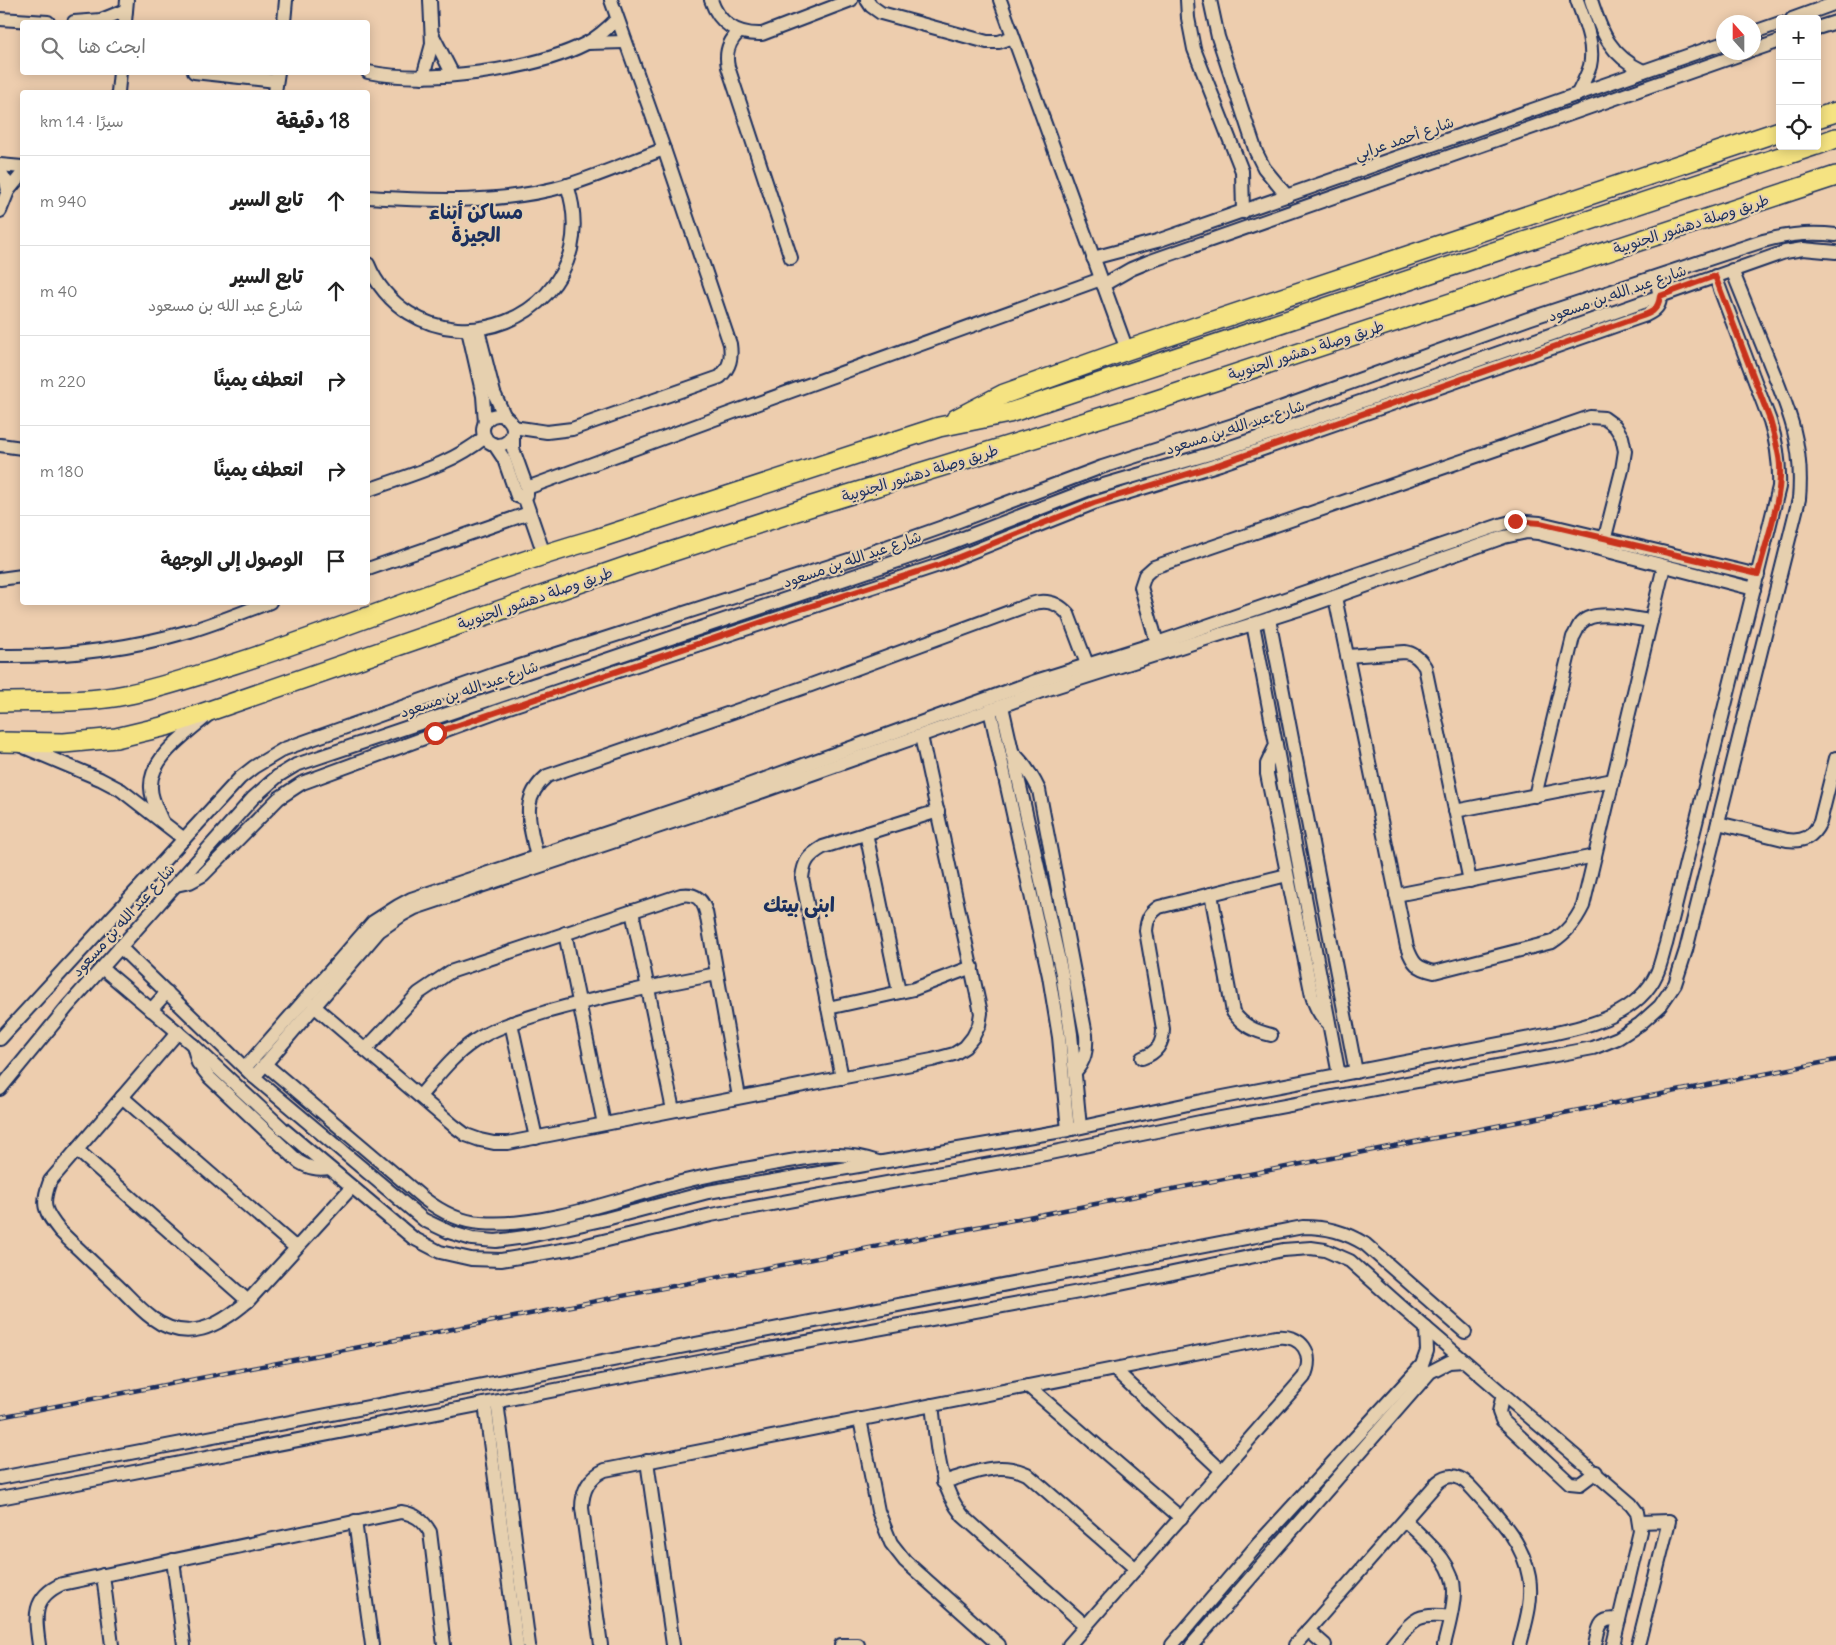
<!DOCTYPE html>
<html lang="ar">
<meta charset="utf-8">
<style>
:root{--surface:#fff;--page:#f6f6f6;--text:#222;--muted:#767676;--line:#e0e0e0}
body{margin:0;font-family:Delius,"Playpen Sans Arabic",sans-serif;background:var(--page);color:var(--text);direction:rtl}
.controls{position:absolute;right:15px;top:15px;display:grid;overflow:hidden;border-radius:5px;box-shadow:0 2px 12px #0003}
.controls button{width:45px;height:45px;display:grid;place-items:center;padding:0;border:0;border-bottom:1px solid var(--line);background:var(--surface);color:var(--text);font:25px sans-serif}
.compass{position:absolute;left:1716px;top:15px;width:45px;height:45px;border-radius:50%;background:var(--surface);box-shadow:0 2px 12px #0003;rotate:339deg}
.stop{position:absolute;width:15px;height:15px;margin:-11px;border:4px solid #c8321e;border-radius:50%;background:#fff}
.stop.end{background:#c8321e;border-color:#fff;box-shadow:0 1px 5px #0008}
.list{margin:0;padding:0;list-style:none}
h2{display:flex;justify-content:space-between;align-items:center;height:65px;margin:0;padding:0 20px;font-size:21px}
h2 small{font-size:16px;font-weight:400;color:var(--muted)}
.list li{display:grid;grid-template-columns:32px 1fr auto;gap:15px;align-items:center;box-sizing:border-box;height:90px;padding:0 20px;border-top:1px solid var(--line)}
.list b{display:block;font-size:19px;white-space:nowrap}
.list p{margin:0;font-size:16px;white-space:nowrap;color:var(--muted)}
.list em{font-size:16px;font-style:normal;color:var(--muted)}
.icon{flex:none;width:28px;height:28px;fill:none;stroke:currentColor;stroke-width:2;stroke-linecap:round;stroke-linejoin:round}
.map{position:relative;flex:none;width:1836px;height:1645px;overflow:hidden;direction:ltr}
.search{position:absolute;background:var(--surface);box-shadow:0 2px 12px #0003;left:20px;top:20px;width:350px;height:55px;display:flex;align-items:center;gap:12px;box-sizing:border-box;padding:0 18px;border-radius:5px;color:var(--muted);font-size:19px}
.panel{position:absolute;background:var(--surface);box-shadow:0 2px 12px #0003;left:20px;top:90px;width:350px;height:515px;border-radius:5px;direction:rtl}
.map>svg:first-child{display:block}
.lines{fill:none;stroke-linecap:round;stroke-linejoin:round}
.minor-casing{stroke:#1b2f5e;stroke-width:16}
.highway-casing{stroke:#1b2f5e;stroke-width:22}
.minor{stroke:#e6d0af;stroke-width:12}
.highway{stroke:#f5e382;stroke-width:19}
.rail-casing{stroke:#1b2f5e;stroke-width:4.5}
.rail{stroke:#e6d0af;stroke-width:2.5;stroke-dasharray:8;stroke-linecap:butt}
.route{stroke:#c8321e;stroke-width:6}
.labels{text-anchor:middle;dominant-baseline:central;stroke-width:4.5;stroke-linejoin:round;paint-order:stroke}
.street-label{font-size:15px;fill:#1b2f5e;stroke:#e6d0af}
.district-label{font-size:20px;font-weight:bold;fill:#1b2f5e;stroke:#e6d0af}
</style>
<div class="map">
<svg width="1836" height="1645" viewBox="0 0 1836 1645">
<rect width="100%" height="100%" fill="#edcdae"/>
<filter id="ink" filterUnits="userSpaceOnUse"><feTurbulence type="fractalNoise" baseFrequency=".02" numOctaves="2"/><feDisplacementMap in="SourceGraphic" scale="10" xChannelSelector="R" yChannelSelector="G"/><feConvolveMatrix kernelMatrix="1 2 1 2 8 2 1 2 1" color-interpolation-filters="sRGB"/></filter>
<g filter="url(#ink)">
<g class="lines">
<defs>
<g id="minor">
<path d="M711,0C719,24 737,35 762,34L851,0"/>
<polyline points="867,0 871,6 881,13 987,42 999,42 1013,37"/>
<polyline points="1000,0 1127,350"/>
<polyline points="1187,0 1188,18 1194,49 1242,171 1243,212"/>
<polyline points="1210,0 1218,37 1256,152 1264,168 1287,196"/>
<path d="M1577,0C1584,20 1595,44 1590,66C1587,76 1582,85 1577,95"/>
<path d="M1591,0C1602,34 1610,55 1643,71"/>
<polyline points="0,19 48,22"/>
<polyline points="1792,19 1836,3"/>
<polyline points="74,22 101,20 126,10"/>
<polyline points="125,22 127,0"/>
<polyline points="284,22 286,0"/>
<polyline points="1817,28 1836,22"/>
<path d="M739,32C728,42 725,53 728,67L791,258"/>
<polyline points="1754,32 1780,23"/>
<polyline points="432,34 453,75"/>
<polyline points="587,43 625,42"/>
<polyline points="1754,50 1780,41"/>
<polyline points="194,72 276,81"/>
<path d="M368,72C427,84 532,71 587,43C598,37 608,28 617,19"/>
<polyline points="423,77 432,44 430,0"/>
<polyline points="118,92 120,72"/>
<polyline points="275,92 278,72"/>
<polyline points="0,165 22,167"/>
<polyline points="0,171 6,181 8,191"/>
<path d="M368,197C433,201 504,204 568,185C600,175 632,161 664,149"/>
<polyline points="0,211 8,191 22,174"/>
<polyline points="1093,258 1157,241 1724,43"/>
<path d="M368,264C376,284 391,302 409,313C469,351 553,319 571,249C576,227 574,206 567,185"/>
<polyline points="1103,285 1131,269 1148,262 1747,52"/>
<polyline points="468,330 483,396 485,423"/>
<polyline points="478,330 494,393 505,417"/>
<circle cx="498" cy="430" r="15"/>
<path d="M513,427L547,432L572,429L720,377C730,367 732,358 730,344L664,149L611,0"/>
<polyline points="513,433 513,449 527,488 527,495"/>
<polyline points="494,444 504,459 517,496 525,499 544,554"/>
<polyline points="0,445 22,448"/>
<polyline points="527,488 739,410 1101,279"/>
<path d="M368,490C409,475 451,465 485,437"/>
<polyline points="368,569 529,513"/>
<polyline points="0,579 22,576"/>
<path d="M1335,597L1407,947C1413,964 1417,968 1434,972L1552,942C1567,932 1575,922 1583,906L1664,566"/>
<polyline points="1269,619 1356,1072"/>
<polyline points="1253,624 1339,1075"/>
<polyline points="1157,643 1141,587 1145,575 1154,567 1590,417 1604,418 1615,426 1622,437 1625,451 1622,470 1603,545"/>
<path d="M0,656C65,657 128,649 190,631C217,623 243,612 270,602"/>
<path d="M1347,656L1405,652C1414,653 1420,659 1425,667L1470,881"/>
<polyline points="1002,706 1062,974 1071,1034 1080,1127"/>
<polyline points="990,710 1049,976 1059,1037 1068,1130"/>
<polyline points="19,745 100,779 121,790 184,839"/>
<path d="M1276,745L1267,764V774L1312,996C1315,1007 1319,1015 1328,1023"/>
<path d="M1012,752C1025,764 1032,775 1039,790L1086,1035C1087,1050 1085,1061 1075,1072"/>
<path d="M1535,796L1573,637C1576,633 1578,626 1581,623C1595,608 1632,619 1651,621"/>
<polyline points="1455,811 1613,780"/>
<path d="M162,821C158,811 151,799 151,788C149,758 188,733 209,714"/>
<path d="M1718,823L1787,840C1804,842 1813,837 1820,822L1836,758"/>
<polyline points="866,833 899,992"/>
<path d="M537,858C531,826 518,800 547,776L811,685L1031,604C1046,599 1057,602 1068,614L1090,672"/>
<path d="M176,885L190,882L203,875L279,798L302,783L506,708L939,565L1094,503L1220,464L1646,315C1666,306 1660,294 1655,278"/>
<path d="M1211,894L1233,1012C1243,1026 1255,1031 1271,1035"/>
<polyline points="1396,895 1595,856"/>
<polyline points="632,911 673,1110"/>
<polyline points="565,933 604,1124"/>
<path d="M120,947L254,1077L424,1220L449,1232L472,1239L496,1241L525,1237L606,1219L708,1192L1068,1130L1202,1101L1551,1034C1590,1026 1639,1014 1657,973C1661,964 1663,953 1666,944L1779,487C1780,463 1777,443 1770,421L1715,276"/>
<path d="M102,968L193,1045L282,1128L413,1238L440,1252L471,1259L501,1260L574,1248L711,1215L1045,1154L1205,1121L1593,1048L1618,1038L1640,1024L1660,1006L1675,984L1686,950L1799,499C1804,444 1788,408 1768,359C1756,329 1744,300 1732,270"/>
<polyline points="314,1006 454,1126 466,1135 480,1140 494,1143 508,1143 932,1060 954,1054 965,1047 973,1037 979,1025 981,1013 921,736"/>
<polyline points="828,1008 914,989 972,967"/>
<polyline points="151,1010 167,992"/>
<polyline points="511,1023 536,1138"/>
<path d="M178,1032L50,1181C41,1205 44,1211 60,1231C80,1251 101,1270 121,1289C131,1299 141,1310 152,1318C187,1344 219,1326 248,1301L352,1187"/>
<path d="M0,1039L240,778L254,767L284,749L498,673L858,557L940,528L1102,467L1233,425L1528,319L1763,241C1788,234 1810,232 1836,235"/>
<path d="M193,1045L198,1063L210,1078L299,1162C309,1168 317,1170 329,1168"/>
<path d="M365,1050L419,993L450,972L681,895C695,893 702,898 706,912L739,1097"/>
<path d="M1142,1058C1157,1053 1163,1044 1163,1029L1146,931C1147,919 1150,913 1159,907L1287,875"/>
<path d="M265,1064L423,1198C440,1211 459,1222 481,1223C539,1228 614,1201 670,1185C705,1175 741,1170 778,1163C815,1157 841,1149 878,1162"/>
<polyline points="245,1068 373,922 398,906 411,899 737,789 1036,681 1157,643 1503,524 1515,521 1540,523 1758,575"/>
<polyline points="254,1077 379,931 402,915 415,908 738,800 942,728 1039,692 1303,608 1504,537 1527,532 1538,533 1754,589"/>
<path d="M842,1078L802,878C804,861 808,856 823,847L938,811"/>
<polyline points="0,1089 68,1006 253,798 278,776 296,765 848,578 945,545 1090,489 1216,452 1286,428 1785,252 1803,249 1836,252"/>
<path d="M420,1096C436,1078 452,1056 473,1042C495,1027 521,1020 546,1012C603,996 660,985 717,974"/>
<polyline points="122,1097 296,1248"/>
<polyline points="77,1150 248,1301"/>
<polyline points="1114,1369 1222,1471"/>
<polyline points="1028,1386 1181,1518"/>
<polyline points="1503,1394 1499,1412 1502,1420 1570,1483 1580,1484 1596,1472"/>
<polyline points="497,1402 529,1645"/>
<polyline points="485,1404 517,1645"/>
<path d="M932,1405C937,1443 937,1485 963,1516L1086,1626"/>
<polyline points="860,1419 878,1511 891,1543 905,1561 999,1645"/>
<polyline points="647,1461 673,1645"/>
<path d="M0,1478L1303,1227C1327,1227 1345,1232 1365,1244L1465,1332"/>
<path d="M943,1482C972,1474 998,1460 1027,1474L1136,1569"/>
<polyline points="0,1498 730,1356 1106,1287 1283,1250 1311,1248 1325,1250 1350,1261 1405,1310 1631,1504 1637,1512 1640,1531 1613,1645"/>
<path d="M1405,1520C1424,1540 1454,1561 1454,1591C1454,1609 1448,1628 1444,1645"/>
<polyline points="355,1521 372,1645"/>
<polyline points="173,1560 184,1645"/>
<polyline points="103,1575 112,1645"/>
<polyline points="1308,1630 1325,1645"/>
<path d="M39,1645C35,1617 32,1597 62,1584L401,1512C415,1514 423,1520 430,1532L444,1645"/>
<path d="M601,1645L582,1508C582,1491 589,1477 605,1470L1276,1337C1302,1334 1315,1354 1304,1377L1069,1645"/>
<polyline points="841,1645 858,1645"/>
<polyline points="1172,1645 1259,1543 1422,1365 1427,1351 1426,1328"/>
<polyline points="1192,1645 1430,1372 1449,1362 1464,1361"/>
<path d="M1295,1645L1438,1482C1444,1477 1451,1474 1459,1478C1467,1481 1473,1490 1479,1496C1501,1520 1523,1543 1529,1577C1533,1600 1526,1622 1520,1645"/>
<path d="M1392,1645C1413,1620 1416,1612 1450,1617"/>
<path d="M1595,1645C1599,1629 1598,1616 1619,1620"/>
<polyline points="1638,1645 1669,1521 1640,1522"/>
</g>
<g id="highway">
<polyline points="1817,118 1836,112"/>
<polyline points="1817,145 1836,138"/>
<polyline points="956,419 1004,394 1127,350 1780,131"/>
<path d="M0,702C39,701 87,703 125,695C162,688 198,675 234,664C356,625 473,574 596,539L939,427L1009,413L1813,146"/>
<polyline points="0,742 64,743 116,738 166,726 631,565 812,506 1148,403 1836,176"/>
</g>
</defs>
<use href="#minor" class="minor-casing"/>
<use href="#highway" class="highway-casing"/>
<use href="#minor" class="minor"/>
<use href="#highway" class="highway"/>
<defs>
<polyline id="rail" points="0,1417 1836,1060"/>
</defs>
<use href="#rail" class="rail-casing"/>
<use href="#rail" class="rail"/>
</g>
</g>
<g class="lines" filter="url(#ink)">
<path class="route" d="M435,733L786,614L939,565L1094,503L1220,464L1633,319C1648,314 1658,313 1660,296L1715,276L1770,420C1774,435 1779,450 1780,465C1782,500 1766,541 1758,574L1540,523L1515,521"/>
</g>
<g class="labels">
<g class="street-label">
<text transform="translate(1404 138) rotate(-19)">شارع أحمد عرابي</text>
<text transform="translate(1691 224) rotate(-18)">طريق وصلة دهشور الجنوبية</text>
<text transform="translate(1617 293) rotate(-19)">شارع عبد الله بن مسعود</text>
<text transform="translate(1306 350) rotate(-18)">طريق وصلة دهشور الجنوبية</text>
<text transform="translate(1235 427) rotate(-18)">شارع عبد الله بن مسعود</text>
<text transform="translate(920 473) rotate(-17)">طريق وصلة دهشور الجنوبية</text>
<text transform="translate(852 559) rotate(-19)">شارع عبد الله بن مسعود</text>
<text transform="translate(535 598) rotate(-19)">طريق وصلة دهشور الجنوبية</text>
<text transform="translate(469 689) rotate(-19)">شارع عبد الله بن مسعود</text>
<text transform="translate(123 920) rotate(-48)">شارع عبد الله بن مسعود</text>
</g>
<g class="district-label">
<text x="476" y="211">مساكن أبناء<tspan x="476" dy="23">الجيزة</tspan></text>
<text x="799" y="904">ابنى بيتك</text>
</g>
</g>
</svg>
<div class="controls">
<button>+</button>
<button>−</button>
<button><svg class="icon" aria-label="locate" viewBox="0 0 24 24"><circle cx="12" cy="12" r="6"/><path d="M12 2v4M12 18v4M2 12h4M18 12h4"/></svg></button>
</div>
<svg class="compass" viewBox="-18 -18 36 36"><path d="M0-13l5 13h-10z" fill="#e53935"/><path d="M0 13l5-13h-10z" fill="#767676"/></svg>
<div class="stop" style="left:435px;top:733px"></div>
<div class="stop end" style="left:1515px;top:521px"></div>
<div class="search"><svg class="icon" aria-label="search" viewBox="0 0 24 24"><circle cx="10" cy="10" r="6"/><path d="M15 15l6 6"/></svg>ابحث هنا</div>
<section class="panel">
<h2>18 دقيقة<small>سيرًا · 1.4 km</small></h2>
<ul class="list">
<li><svg class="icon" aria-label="ahead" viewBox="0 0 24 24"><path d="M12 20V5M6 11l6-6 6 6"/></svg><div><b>تابع السير</b></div><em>940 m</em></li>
<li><svg class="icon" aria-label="ahead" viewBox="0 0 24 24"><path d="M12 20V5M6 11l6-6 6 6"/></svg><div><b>تابع السير</b><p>شارع عبد الله بن مسعود</p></div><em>40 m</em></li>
<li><svg class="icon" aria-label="right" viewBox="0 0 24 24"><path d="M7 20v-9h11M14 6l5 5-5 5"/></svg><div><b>انعطف يمينًا</b></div><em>220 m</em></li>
<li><svg class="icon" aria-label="right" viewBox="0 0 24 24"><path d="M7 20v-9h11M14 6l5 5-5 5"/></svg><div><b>انعطف يمينًا</b></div><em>180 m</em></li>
<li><svg class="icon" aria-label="arrive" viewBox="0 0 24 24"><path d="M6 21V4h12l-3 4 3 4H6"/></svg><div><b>الوصول إلى الوجهة</b></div></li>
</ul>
</section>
</div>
